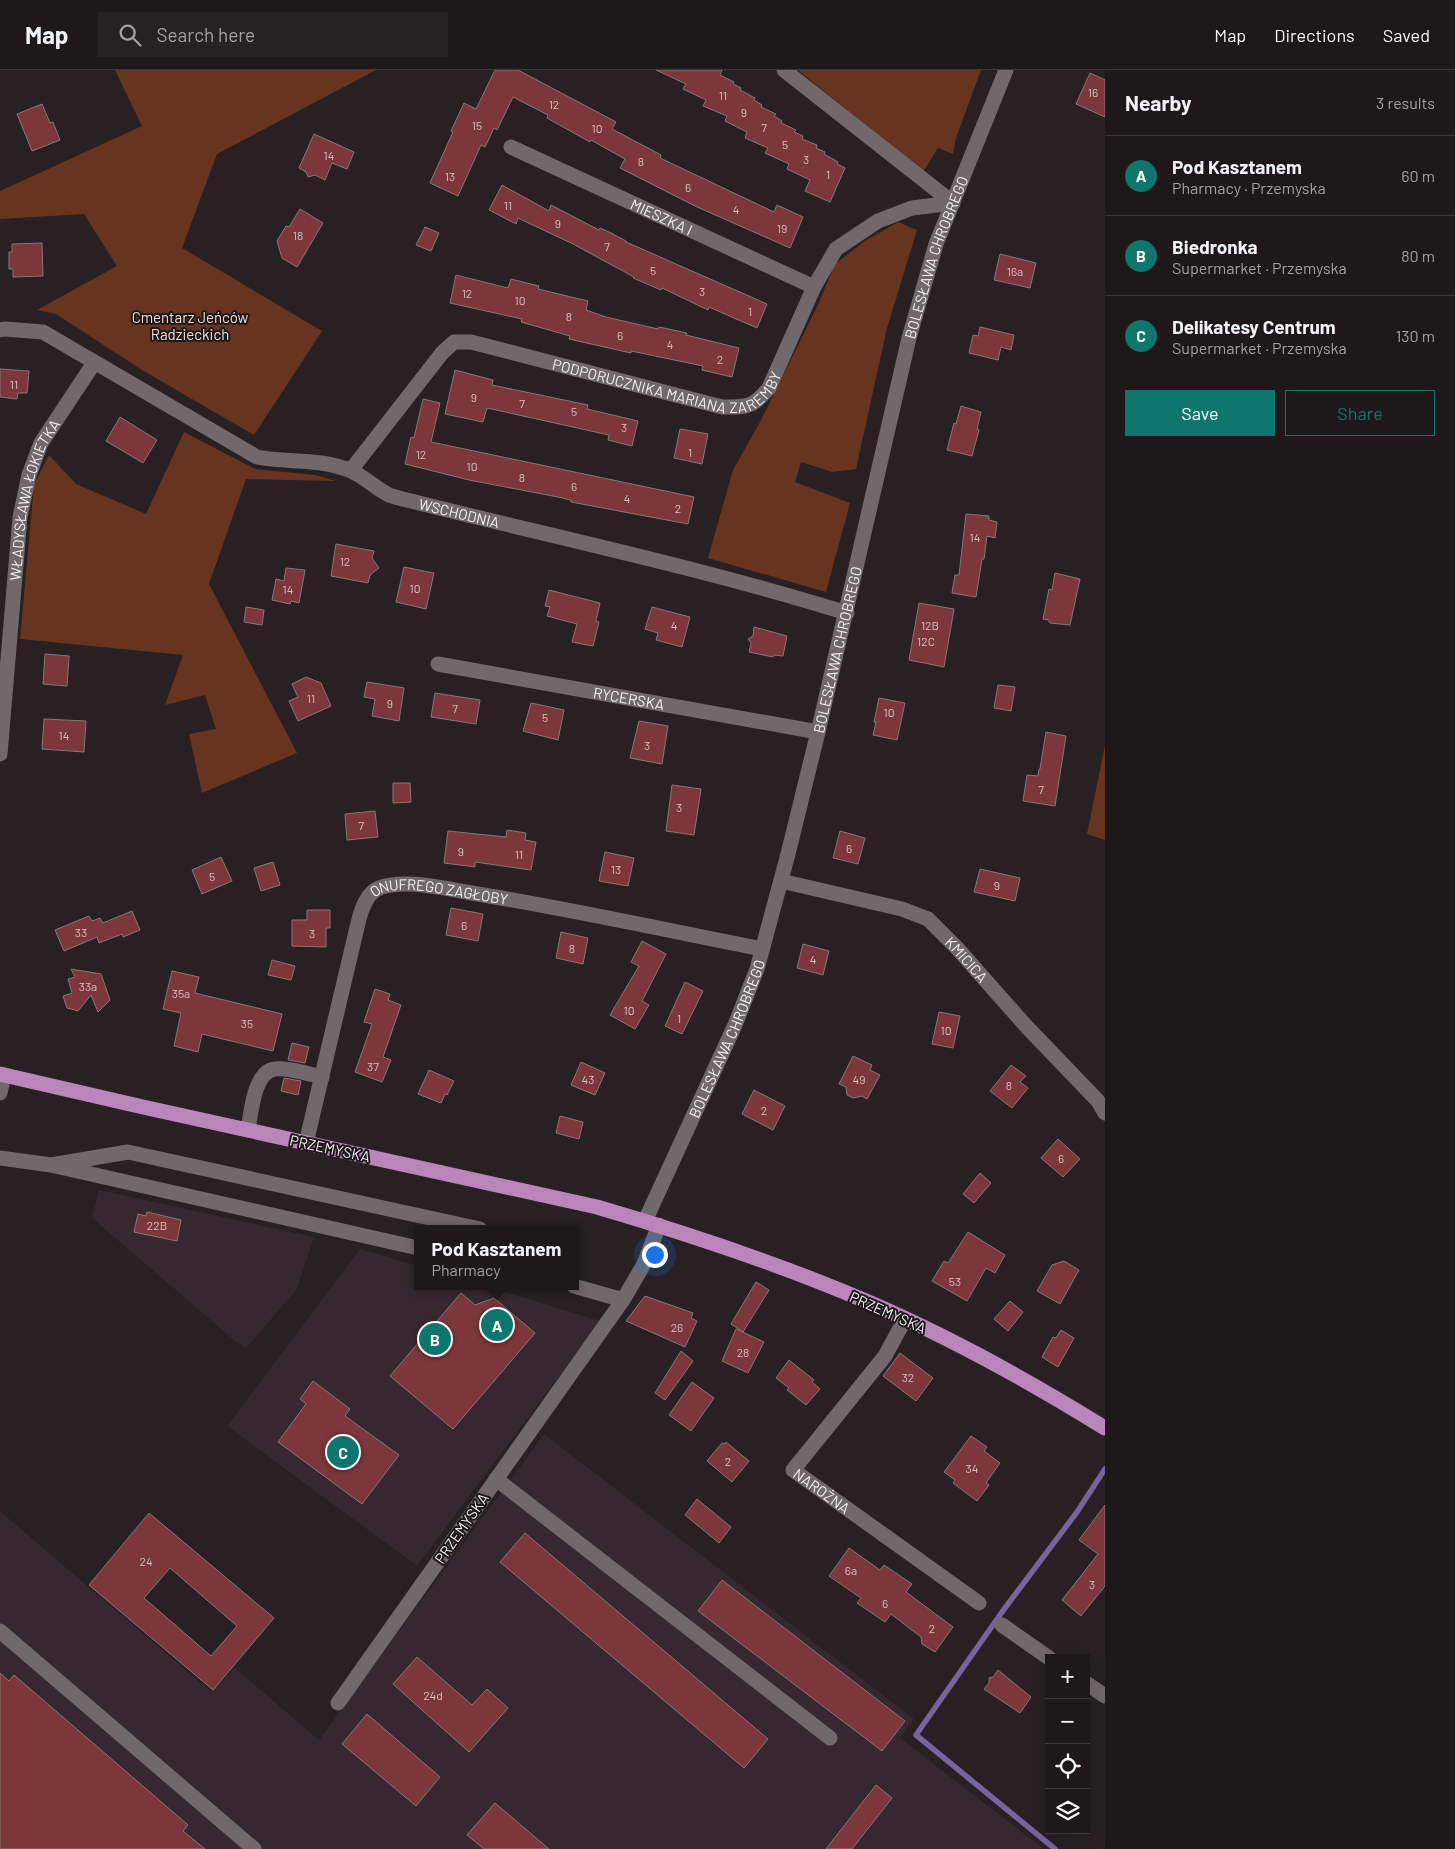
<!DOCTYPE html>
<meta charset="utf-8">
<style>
:root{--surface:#1e181a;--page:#262123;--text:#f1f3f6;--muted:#a1a0a2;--line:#3c3739;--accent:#0f766e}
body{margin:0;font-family:Barlow,sans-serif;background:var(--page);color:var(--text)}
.controls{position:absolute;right:15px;bottom:15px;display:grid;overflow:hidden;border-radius:0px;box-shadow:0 5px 20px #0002}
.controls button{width:45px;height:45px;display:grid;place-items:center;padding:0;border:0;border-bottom:1px solid var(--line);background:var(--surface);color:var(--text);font:25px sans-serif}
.you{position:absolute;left:654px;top:1184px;width:18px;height:18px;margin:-12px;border:4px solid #fff;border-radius:50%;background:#1a73e8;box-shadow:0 0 0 8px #1a73e833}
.badge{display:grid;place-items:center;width:32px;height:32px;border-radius:50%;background:var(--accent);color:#fff;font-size:16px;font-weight:700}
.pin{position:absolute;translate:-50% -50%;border:2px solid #fff;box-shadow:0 1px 5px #0006}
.popup{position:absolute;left:414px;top:1155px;width:165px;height:65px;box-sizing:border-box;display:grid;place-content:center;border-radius:0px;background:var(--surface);filter:drop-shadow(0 1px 4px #0005);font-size:16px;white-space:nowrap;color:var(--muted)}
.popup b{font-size:19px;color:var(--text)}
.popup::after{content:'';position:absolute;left:50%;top:100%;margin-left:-10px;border:10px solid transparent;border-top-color:var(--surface)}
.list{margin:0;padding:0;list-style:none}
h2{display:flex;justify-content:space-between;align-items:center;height:65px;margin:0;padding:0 20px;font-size:21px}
h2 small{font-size:16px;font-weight:400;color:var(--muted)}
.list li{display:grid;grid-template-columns:32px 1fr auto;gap:15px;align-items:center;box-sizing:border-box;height:80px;padding:0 20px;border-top:1px solid var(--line)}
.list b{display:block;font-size:19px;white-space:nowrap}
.list p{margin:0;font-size:16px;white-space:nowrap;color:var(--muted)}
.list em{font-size:16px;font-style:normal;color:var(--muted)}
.actions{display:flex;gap:10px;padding:15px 20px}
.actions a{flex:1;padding:11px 0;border:1px solid var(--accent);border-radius:0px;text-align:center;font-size:18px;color:var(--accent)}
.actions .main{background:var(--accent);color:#fff}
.icon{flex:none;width:28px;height:28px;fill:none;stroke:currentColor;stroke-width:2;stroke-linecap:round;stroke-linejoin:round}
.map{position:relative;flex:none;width:1105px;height:1779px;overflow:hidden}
header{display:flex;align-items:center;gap:30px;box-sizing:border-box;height:70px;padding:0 25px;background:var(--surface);border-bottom:1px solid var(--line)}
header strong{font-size:24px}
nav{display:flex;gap:28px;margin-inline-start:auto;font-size:18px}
.search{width:350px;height:45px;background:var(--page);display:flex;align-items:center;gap:12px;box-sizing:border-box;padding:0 18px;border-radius:0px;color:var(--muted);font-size:19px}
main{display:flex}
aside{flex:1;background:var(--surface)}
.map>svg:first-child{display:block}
.built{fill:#36282e}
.green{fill:#67351f}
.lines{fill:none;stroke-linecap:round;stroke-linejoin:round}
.stream{stroke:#7863a1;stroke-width:5.5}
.building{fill:#7c363c;stroke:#837979;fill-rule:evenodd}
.minor{stroke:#71686c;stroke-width:15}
.major{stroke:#ba85bb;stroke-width:15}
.labels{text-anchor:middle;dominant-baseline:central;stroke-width:4;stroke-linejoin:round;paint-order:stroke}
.number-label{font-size:12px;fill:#d6c1c4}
.street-label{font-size:15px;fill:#f4eff1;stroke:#1e171a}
.park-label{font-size:15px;fill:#f2ddd5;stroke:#1e171a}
</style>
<header>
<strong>Map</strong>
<div class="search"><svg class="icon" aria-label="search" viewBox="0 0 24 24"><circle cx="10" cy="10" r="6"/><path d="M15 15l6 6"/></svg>Search here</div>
<nav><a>Map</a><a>Directions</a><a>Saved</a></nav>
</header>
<main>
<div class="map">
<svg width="1105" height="1779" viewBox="0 0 1105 1779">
<rect width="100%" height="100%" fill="#282023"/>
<g class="built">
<polygon points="99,1120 314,1167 297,1219 246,1278 235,1271 92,1148"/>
<polygon points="360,1179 418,1196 418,1216 485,1216 600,1251 417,1496 227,1356"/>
<polygon points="544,1364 914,1649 900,1668 1044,1779 0,1779 0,1441 211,1622 235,1598 319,1670"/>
</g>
<g class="green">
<polygon points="115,0 376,0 217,84 182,178 322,261 254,365 142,300 56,244 37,240 117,196 84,144 0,149 0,121 142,56"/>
<polygon points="798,0 981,0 956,68 953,84 938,78 923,102"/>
<polygon points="898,152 917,160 887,258 856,399 832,402 801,392 795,412 850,433 826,522 708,488 733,400 760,352 817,237 835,194 865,171"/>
<polygon points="184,362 255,399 315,405 336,411 246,409 209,514 297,683 202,723 189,664 216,659 205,625 165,635 183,585 20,569 34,415 49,385 76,414 146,444"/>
<polygon points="1105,675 1105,770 1087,764"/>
</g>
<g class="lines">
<polyline class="stream" points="1055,1779 916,1665 1002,1542 1077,1442 1105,1399"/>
</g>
<g class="building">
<polygon points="495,0 518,0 616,52 612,59 661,85 660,88 774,142 777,135 803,147 790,178 695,136 620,98 625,89 591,70 590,72 547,48 548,45 513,27 497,60 494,58 485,77 481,75 458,126 430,113 453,62 451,61 464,33 476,39"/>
<polygon points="656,0 722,0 720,5 734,12 733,14 741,18 740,20 755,28 754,30 762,35 761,37 776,44 774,46 782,51 781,53 796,60 794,62 803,66 802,69 817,75 816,78 825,82 824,84 838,92 837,94 845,98 830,132 805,121 810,110 787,99 789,94 765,83 768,78 745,68 747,62 725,51 727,46 703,36 706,30 683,19 686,14"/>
<polygon points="1090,3 1105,10 1105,47 1076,34"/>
<polygon points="42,34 50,53 53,52 60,70 32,81 17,44"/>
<polygon points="314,64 354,82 347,99 332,93 325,110 315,105 308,107 306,102 299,98"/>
<polygon points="502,115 549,141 551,135 599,160 600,158 611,163 626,171 626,172 767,234 757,258 709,237 708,240 662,218 661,220 633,208 634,207 573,174 518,148 516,154 489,140"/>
<polygon points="300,139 323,153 297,197 282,188 277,171 286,156 289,157"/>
<polygon points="425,157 439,163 431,181 416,175"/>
<polygon points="42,173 43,206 13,207 13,199 9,199 9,182 12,182 12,174"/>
<polygon points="1000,184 1036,193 1030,218 994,210"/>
<polygon points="456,205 508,218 511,209 539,216 538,219 588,231 586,240 606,247 658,259 659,257 687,263 686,265 739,278 732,307 702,300 703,296 631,281 631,283 569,269 570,266 521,252 522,249 450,233"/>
<polygon points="980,257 1014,265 1011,280 1001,277 998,290 969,283 973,265 978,266"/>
<polygon points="0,299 29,301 27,323 18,323 17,329 0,327"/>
<polygon points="455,300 493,310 492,315 588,335 587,339 638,351 632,376 608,370 609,365 487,338 483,352 445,344"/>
<polygon points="423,329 440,333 431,372 694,427 688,454 571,432 571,430 558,427 469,410 405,394 411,367 414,368"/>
<polygon points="961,336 981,342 977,359 979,360 972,386 947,380 954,353 956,354"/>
<polygon points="120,347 157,370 143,393 106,371"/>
<polygon points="680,359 708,364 702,394 674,388"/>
<polygon points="966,444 989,446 989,450 997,452 995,468 987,466 984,489 982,489 976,527 952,523 955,505 959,505"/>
<polygon points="336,474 374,481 372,488 379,498 370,505 368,513 331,506"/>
<polygon points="404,497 434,503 426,539 396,532"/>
<polygon points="286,498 305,500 299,533 291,531 290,534 272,530 276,509 284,511"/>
<polygon points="1055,503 1080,509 1070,555 1050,553 1048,550 1043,549 1049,519 1052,520"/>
<polygon points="549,520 600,533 596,551 599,552 593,576 572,572 577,554 547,546 550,537 545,536"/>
<polygon points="919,533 954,539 944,597 909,590"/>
<polygon points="246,537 264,540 262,555 244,552"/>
<polygon points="652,537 690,547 682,577 656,570 658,563 645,559"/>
<polygon points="754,557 787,566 783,586 774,585 773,587 749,582 751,573 748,569 753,566"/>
<polygon points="45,584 69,586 67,616 43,614"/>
<polygon points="306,607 321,613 331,636 298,651 289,631 298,627 292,614"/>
<polygon points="367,612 404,618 399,651 372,646 375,629 364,627"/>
<polygon points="998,615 1015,617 1011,641 994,638"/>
<polygon points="435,623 480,630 476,654 431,647"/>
<polygon points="879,628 905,633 897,670 873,665 876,652 874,652"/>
<polygon points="531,633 564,640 558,670 523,661"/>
<polygon points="44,649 86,651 84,682 42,679"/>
<polygon points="639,651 668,656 662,694 630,688"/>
<polygon points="1046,662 1066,666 1055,736 1023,731 1027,705 1038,706 1039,699 1040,699"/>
<polygon points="393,713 410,713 411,732 393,733"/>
<polygon points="672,715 701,719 694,765 666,761"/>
<polygon points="375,741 378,767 347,770 345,744"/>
<polygon points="507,760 526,763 525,770 536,772 531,800 475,792 475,797 444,793 448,761 506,767"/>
<polygon points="840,761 865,768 858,794 833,788"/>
<polygon points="605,782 634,788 628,816 599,811"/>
<polygon points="221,787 232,811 202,824 192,800"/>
<polygon points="273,792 280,815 261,821 254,798"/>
<polygon points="980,799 1020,808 1015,831 974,822"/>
<polygon points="451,838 483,844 478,871 446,865"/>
<polygon points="307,840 330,840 330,858 326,858 326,877 292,876 292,850 307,850"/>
<polygon points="132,841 140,860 123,867 122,864 99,873 97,867 64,881 55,860 89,846 92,851 100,848 103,853"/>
<polygon points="561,862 588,868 583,894 556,888"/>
<polygon points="642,871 666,884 642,931 649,935 635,959 610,945 639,896 631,892"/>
<polygon points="803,874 829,881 823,905 797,898"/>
<polygon points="272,890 295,896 291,910 268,905"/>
<polygon points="71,899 101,904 110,930 98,942 91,925 78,941 67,938 63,926 72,923 68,909 75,907"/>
<polygon points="172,901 199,907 195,923 282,944 273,981 202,964 198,982 174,976 181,943 163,939"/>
<polygon points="685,912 703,921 682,964 665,956"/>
<polygon points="375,919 390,924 388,930 401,935 383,987 391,990 382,1012 355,1002 372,954 364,952"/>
<polygon points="939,942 960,946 953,978 932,974"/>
<polygon points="292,973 309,977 305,993 288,990"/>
<polygon points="853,986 872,995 870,1000 880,1005 867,1029 862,1026 853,1028 847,1025 846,1017 839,1014"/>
<polygon points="581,992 605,1003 595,1025 571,1015"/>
<polygon points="1011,995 1026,1006 1020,1012 1028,1018 1012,1038 990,1021"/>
<polygon points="429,1000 454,1011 447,1025 445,1024 441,1033 418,1024"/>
<polygon points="284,1008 301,1011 298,1025 281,1021"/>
<polygon points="754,1020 785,1036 773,1060 742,1044"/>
<polygon points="560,1046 583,1052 579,1069 556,1063"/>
<polygon points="1058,1069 1080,1089 1063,1107 1041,1088"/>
<polygon points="980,1103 991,1113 974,1133 963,1124"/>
<polygon points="147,1142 181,1150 177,1171 134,1162 138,1144 146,1146"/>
<polygon points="968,1162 1005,1185 995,1203 986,1198 967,1231 932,1211 944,1191 948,1193"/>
<polygon points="1064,1191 1079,1200 1060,1234 1037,1221 1052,1195"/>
<polygon points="756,1212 769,1220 743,1262 731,1254"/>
<polygon points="461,1223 475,1235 494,1228 535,1263 453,1359 390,1306"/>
<polygon points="645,1226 693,1243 691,1248 697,1251 685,1277 626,1251"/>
<polygon points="1010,1231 1023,1242 1008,1261 994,1249"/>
<polygon points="736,1259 764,1272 748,1303 722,1291"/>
<polygon points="1061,1260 1074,1268 1058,1297 1042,1287 1053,1267 1056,1268"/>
<polygon points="681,1281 693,1291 665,1330 655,1323"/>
<polygon points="900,1283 933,1308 916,1331 883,1306"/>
<polygon points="789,1290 814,1310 812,1312 820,1319 806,1335 787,1320 789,1318 776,1308"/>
<polygon points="313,1311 350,1339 345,1346 399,1385 362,1434 278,1372 306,1334 300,1329"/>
<polygon points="692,1312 714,1328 691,1361 669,1345"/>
<polygon points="971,1366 987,1377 984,1381 1000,1393 986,1413 989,1415 977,1431 953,1413 955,1410 944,1402"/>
<polygon points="726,1372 749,1391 732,1412 707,1391 722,1373 725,1374"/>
<polygon points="697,1429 731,1457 719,1473 685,1445"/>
<polygon points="1105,1435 1105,1516 1081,1546 1062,1530 1098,1484 1079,1470"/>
<path d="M149,1443L274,1548L213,1620L89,1515ZM170,1498L237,1556L211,1586L144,1528Z"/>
<polygon points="525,1463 768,1669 744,1698 500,1492"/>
<polygon points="849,1478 880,1500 884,1495 912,1514 906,1522 953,1557 935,1582 922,1574 921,1567 891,1544 885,1552 857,1533 861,1528 829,1506"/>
<polygon points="722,1510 905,1651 882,1681 698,1541"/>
<polygon points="417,1587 472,1635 487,1619 508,1638 469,1682 393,1614"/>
<polygon points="998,1600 1031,1627 1020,1643 984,1619 989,1613 989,1608 993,1607"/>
<polygon points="0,1603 9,1611 14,1605 188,1755 183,1761 205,1779 0,1779"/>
<polygon points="367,1644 440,1707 416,1736 342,1674"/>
<polygon points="876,1715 892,1728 852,1779 826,1779"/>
<polygon points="495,1733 549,1779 484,1779 467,1765"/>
</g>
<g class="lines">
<g class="minor">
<polyline points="784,0 953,133"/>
<path id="s1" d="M511,77L814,217"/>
<path id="s2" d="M0,260L5,259L43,262L257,387C287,393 319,388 349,400C364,406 375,418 389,425C397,428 407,430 415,432C559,468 705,499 847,543"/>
<path id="s3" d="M351,400L442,283L454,272H471L722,337C747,337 752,338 769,318L814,217L836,179L878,151L912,138L953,133"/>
<path id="s4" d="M438,594L818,662"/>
<path id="s5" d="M0,684L20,447L29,405L41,373L94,293"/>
<path id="s6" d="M781,811L902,839L928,849L957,878L1026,956L1098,1031L1105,1043"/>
<polyline points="0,1023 4,1005"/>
<path d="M248,1060C251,1043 254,1001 275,999C287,997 309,1004 322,1007"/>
<path id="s7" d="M306,1073L359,849C362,838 367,823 379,818C404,808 446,819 472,823C569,839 666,860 762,879"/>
<polyline points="0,1088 51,1095 418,1178"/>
<polyline points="51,1095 128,1082 480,1159"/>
<path id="s8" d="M645,1151L735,955L757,899L788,784L818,662L909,268L936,174L1006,0"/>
<polyline points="574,1216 623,1230"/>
<path id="s9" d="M905,1249L885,1286L793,1400L979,1533"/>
<polyline points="496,1409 830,1668"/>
<polyline points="1002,1555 1049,1588"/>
<polyline points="0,1561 254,1779"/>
<polyline points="1086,1613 1105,1626"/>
<polyline points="338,1633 623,1230 644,1194 659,1155"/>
</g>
<path class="major" d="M0,1004L143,1037L597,1137C689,1164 780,1194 868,1232C950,1267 1029,1311 1105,1358"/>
</g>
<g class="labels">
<g class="number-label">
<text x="1093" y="22">16</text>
<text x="723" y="25">11</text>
<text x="554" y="34">12</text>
<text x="744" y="42">9</text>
<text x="477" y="55">15</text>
<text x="764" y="57">7</text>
<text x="597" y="58">10</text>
<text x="785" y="74">5</text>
<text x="329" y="85">14</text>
<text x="806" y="89">3</text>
<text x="641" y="91">8</text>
<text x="828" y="104">1</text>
<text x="450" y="106">13</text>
<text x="688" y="117">6</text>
<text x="508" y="135">11</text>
<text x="736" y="139">4</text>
<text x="558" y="153">9</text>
<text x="782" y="158">19</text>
<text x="298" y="165">18</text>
<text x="607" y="176">7</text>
<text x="653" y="200">5</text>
<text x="1015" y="201">16a</text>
<text x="702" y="221">3</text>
<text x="467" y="223">12</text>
<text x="520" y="230">10</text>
<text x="750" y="241">1</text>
<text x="569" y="246">8</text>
<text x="620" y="265">6</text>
<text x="670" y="274">4</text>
<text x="720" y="289">2</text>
<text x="14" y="314">11</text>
<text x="474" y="327">9</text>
<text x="522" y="333">7</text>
<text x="574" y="341">5</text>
<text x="624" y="357">3</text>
<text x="690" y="382">1</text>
<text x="421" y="384">12</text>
<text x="472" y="396">10</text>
<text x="522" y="407">8</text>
<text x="574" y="416">6</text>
<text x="627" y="428">4</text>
<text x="678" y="438">2</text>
<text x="975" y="467">14</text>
<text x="345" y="491">12</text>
<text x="415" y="518">10</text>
<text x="288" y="519">14</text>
<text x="674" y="555">4</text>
<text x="930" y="555">12B</text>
<text x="926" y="571">12C</text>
<text x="311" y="628">11</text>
<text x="390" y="633">9</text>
<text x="455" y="638">7</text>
<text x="889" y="642">10</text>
<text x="545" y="647">5</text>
<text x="64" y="665">14</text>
<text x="647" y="675">3</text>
<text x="1041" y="719">7</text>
<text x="679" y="737">3</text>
<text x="361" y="755">7</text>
<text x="849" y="778">6</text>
<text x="461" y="781">9</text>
<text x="519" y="784">11</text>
<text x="616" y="799">13</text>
<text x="212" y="806">5</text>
<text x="997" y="815">9</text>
<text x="464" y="855">6</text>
<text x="81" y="862">33</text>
<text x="312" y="863">3</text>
<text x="572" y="878">8</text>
<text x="813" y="889">4</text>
<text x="88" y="916">33a</text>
<text x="181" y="923">35a</text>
<text x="629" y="940">10</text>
<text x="679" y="948">1</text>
<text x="247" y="953">35</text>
<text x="946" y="960">10</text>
<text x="373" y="996">37</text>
<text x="588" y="1009">43</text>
<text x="859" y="1009">49</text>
<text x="1009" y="1015">8</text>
<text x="764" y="1040">2</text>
<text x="1061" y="1088">6</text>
<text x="157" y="1155">22B</text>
<text x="955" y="1211">53</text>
<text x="677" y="1257">26</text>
<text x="743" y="1282">28</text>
<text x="908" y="1307">32</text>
<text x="728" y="1391">2</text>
<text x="972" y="1398">34</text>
<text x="146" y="1491">24</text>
<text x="851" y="1500">6a</text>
<text x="1092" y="1514">3</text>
<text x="885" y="1533">6</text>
<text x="932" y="1558">2</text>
<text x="433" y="1625">24d</text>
</g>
<g class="street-label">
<text stroke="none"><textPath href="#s1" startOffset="166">MIESZKA I</textPath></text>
<text stroke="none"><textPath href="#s8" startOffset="1010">BOLESŁAWA CHROBREGO</textPath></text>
<text stroke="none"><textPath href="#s3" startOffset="389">PODPORUCZNIKA MARIANA ZAREMBY</textPath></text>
<text stroke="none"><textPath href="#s5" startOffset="258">WŁADYSŁAWA ŁOKIETKA</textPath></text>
<text stroke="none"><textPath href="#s2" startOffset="504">WSCHODNIA</textPath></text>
<text stroke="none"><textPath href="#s8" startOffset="605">BOLESŁAWA CHROBREGO</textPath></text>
<text stroke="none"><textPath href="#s4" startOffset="194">RYCERSKA</textPath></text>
<text stroke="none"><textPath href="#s7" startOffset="329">ONUFREGO ZAGŁOBY</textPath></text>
<text stroke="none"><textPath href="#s6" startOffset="208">KMICICA</textPath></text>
<text stroke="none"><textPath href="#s8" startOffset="200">BOLESŁAWA CHROBREGO</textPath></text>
<text transform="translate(330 1078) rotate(12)">PRZEMYSKA</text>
<text transform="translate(888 1242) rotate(24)">PRZEMYSKA</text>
<text stroke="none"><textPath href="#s9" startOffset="224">NAROŻNA</textPath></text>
<text transform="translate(461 1458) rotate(-55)">PRZEMYSKA</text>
</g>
<g class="park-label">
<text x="190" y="247">Cmentarz Jeńców<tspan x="190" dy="17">Radzieckich</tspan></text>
</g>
</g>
</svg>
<div class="controls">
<button>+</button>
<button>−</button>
<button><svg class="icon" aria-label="locate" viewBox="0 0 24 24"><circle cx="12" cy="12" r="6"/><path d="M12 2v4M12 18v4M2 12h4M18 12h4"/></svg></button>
<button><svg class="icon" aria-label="layers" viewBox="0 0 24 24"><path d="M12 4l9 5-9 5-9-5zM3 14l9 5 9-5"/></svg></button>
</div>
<div class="you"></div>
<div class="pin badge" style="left:497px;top:1255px">A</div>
<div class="popup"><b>Pod Kasztanem</b>Pharmacy</div>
<div class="pin badge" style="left:435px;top:1269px">B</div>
<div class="pin badge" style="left:343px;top:1382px">C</div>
</div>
<aside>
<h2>Nearby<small>3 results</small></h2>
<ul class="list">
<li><span class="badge">A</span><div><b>Pod Kasztanem</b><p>Pharmacy · Przemyska</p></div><em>60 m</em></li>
<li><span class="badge">B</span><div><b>Biedronka</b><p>Supermarket · Przemyska</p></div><em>80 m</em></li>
<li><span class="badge">C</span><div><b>Delikatesy Centrum</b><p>Supermarket · Przemyska</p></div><em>130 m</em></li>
</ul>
<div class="actions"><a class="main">Save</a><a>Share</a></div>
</aside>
</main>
